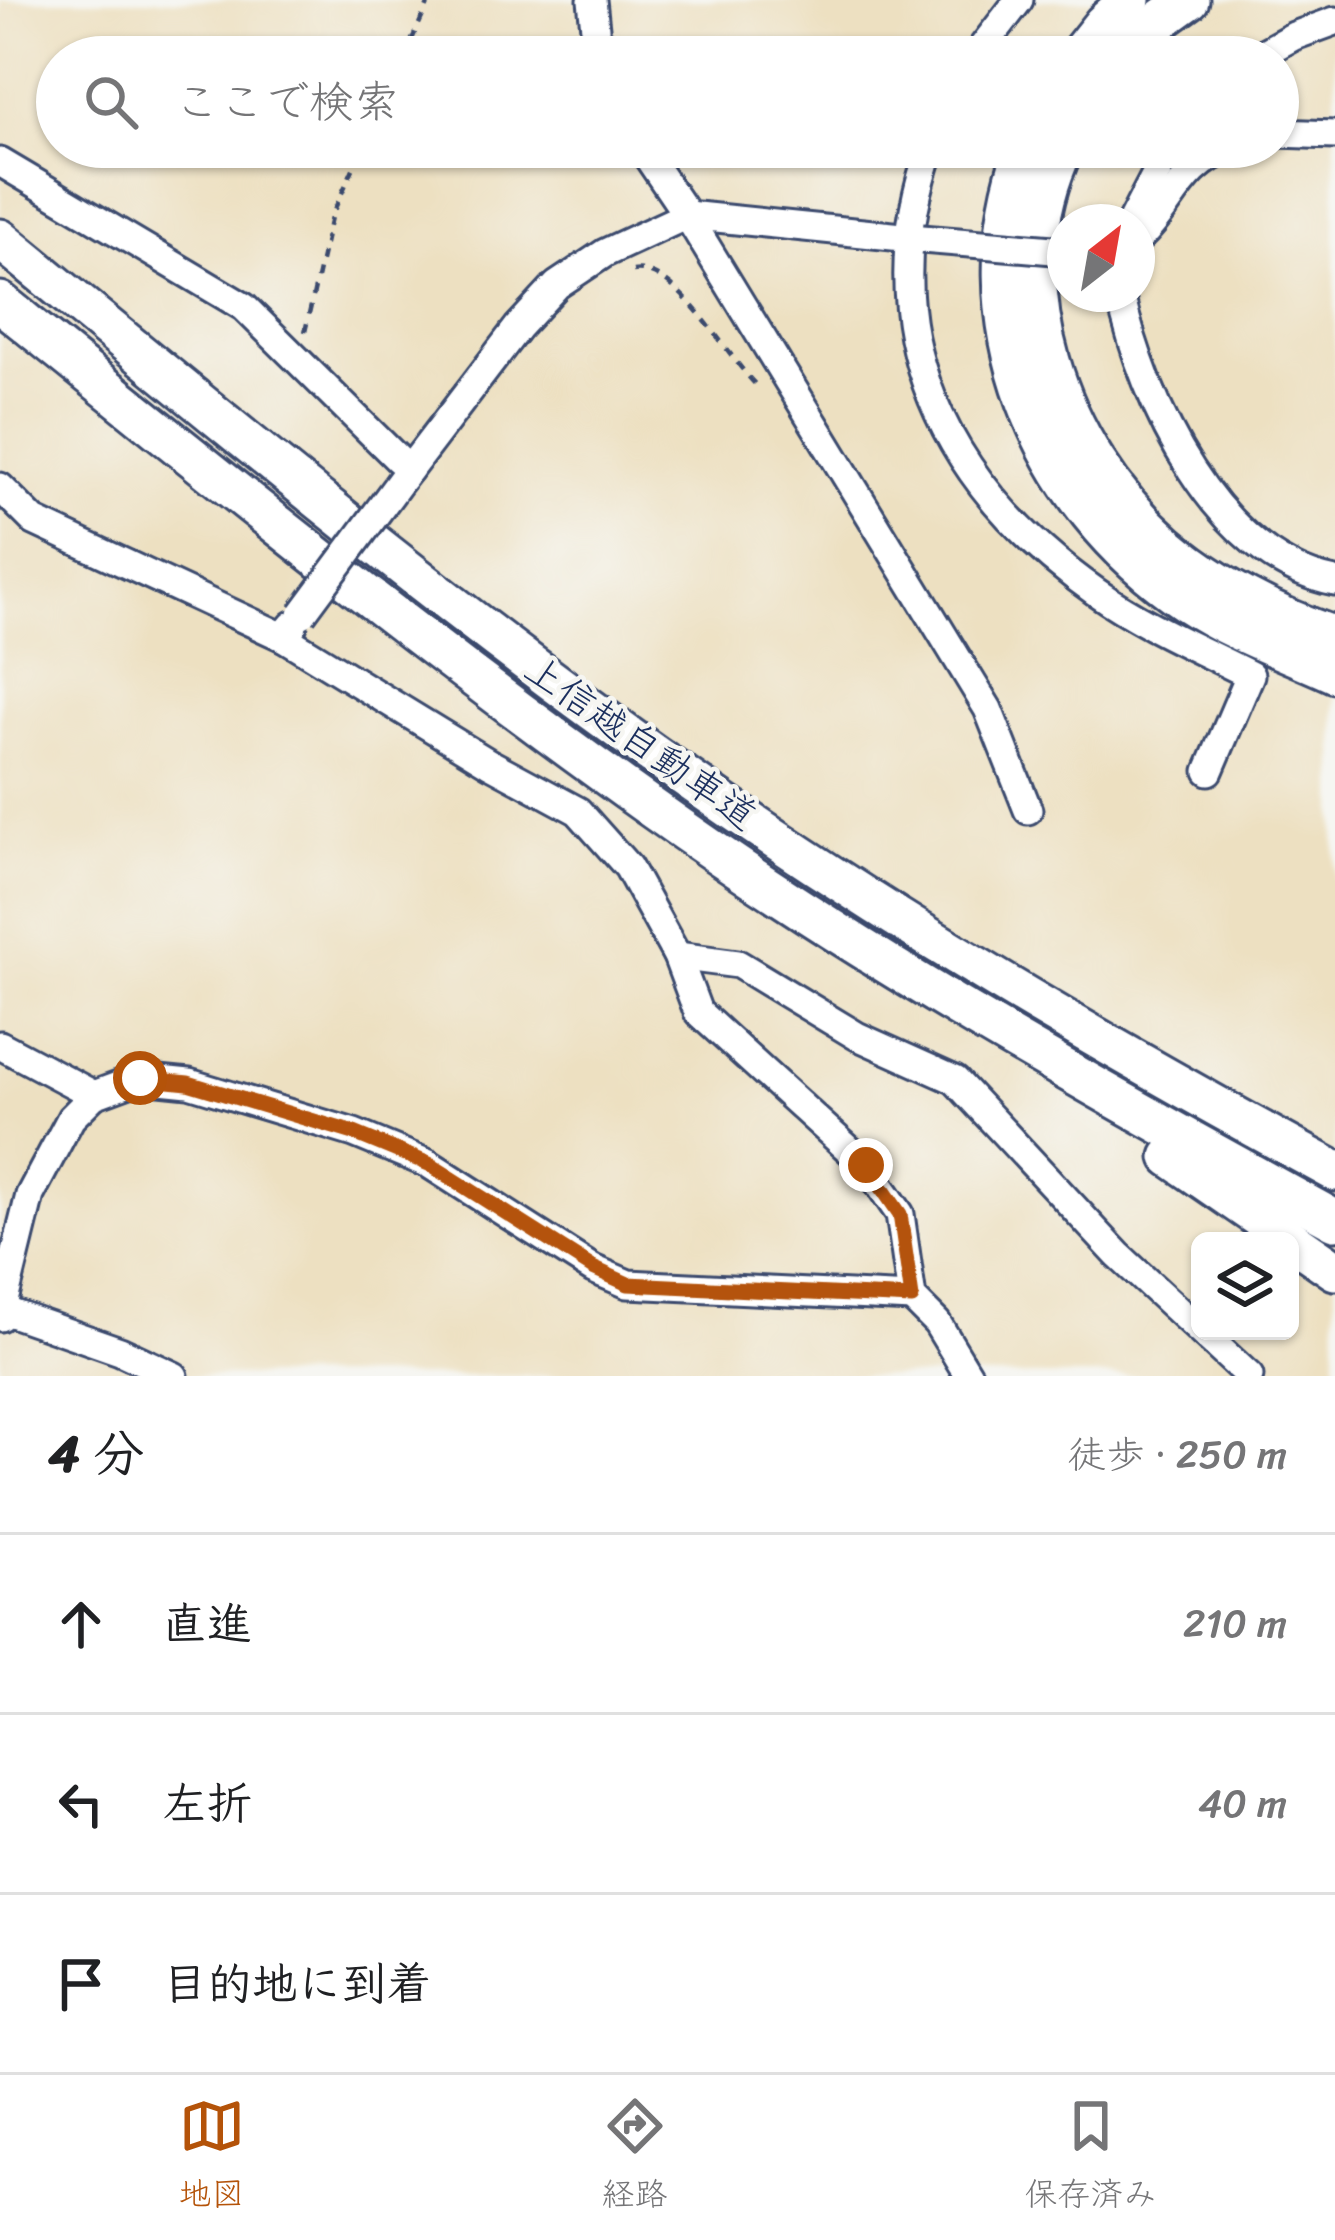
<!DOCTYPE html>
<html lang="ja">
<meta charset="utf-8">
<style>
:root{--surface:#fff;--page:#f2f2f2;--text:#202124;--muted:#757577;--line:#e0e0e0;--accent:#b45309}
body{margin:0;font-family:Sriracha,"Klee One",sans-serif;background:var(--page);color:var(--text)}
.controls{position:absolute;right:36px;bottom:36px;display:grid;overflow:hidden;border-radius:18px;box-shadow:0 3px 9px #0004}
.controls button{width:108px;height:108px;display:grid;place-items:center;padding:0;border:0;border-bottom:3px solid var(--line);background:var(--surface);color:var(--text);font:60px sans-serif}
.compass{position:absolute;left:1047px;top:204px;width:108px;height:108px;border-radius:50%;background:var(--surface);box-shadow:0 3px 9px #0004;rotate:31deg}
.stop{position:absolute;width:36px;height:36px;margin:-27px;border:9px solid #b45309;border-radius:50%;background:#fff}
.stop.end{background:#b45309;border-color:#fff;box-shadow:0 3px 12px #0008}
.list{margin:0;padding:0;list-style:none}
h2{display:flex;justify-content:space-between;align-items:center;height:156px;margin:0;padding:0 48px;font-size:51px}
h2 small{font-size:39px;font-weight:400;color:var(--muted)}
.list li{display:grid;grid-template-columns:78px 1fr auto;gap:36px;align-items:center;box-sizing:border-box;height:180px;padding:0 48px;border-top:3px solid var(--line)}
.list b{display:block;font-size:45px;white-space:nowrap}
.list em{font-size:39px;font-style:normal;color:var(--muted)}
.icon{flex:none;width:66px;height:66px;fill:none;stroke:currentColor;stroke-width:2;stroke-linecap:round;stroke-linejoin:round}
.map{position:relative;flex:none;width:1335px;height:1376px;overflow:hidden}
.search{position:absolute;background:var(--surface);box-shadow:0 3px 9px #0004;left:36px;right:36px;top:36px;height:132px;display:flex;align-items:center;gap:30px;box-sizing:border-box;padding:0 42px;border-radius:66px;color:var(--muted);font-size:45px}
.sheet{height:696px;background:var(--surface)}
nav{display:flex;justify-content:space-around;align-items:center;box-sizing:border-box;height:168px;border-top:3px solid var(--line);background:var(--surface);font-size:33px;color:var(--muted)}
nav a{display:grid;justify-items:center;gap:6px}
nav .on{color:var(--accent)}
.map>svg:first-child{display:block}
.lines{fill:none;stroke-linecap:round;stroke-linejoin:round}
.minor-casing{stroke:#3a4a6d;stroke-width:33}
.highway-casing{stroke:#3a4a6d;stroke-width:45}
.path{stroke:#3a4a6d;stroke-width:4.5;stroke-dasharray:9 9;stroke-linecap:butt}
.minor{stroke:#fff;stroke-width:27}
.highway{stroke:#fff;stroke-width:39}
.minor-bridge-casing{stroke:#3a4a6d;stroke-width:33;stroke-linecap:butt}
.minor-bridge{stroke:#fff;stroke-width:27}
.route{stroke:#b45309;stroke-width:15}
.labels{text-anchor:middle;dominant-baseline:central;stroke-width:9;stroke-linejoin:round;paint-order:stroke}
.street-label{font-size:39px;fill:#1b2f5e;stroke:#f6f6f2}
</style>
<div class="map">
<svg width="1335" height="1376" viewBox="0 0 1335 1376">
<rect width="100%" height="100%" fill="#f6f6f2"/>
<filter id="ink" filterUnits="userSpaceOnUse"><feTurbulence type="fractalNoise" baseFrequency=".00833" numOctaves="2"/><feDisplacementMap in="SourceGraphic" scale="24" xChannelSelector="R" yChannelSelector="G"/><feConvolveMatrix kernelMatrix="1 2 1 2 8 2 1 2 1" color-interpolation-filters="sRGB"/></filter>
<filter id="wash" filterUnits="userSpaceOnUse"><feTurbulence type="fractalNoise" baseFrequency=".004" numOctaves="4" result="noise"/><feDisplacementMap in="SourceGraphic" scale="48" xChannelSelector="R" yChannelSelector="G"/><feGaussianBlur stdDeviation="2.7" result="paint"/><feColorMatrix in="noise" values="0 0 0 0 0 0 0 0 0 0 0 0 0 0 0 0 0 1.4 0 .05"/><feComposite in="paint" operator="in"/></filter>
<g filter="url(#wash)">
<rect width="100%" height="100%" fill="#ede0c1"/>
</g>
<g filter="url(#ink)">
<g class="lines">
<defs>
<g id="minor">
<polyline points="592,0 598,57"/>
<polyline points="975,57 1019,0"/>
<polyline points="1256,57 1294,36 1335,21"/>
<polyline points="1278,133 1335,135"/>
<polyline points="641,147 687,215 988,709 1028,810"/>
<path d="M931,147C866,331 944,485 1096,592C1144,626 1199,649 1250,675L1209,771"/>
<polyline points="0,162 244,307 409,470"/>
<polyline points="1131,222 1170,147"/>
<path d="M1137,240C1172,209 1180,164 1233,147"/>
<path d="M1120,294C1144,403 1215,558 1335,582"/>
<polyline points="402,479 518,327 557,285 605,253 687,215 922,239"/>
<polyline points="0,487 34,521 283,637 293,625"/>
<polyline points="283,637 489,763 578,811 628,867 677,956 698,1012 866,1165 900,1214 912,1298 937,1323 969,1376"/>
<polyline points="677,956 738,964 857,1036 955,1080 1118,1255 1249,1376"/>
<polyline points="0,1045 94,1095"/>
<polyline points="0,1309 120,1351 174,1376"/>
<polyline points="0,1317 30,1195 71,1118 94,1095 140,1078 189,1083 354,1133 429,1164 593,1269 628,1284 912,1298"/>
</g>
<g id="highway">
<polyline points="1077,57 1104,23 1130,0"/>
<polyline points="1121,57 1157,23 1189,0"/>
<path d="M1025,147C963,318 1038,503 1187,602C1233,632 1285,650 1335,673"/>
<path d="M1064,147C998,282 1058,450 1167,545C1216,587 1275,616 1335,637"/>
<path d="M0,239C222,421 442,606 677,771C886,919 1109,1049 1335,1171"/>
<path d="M0,302C214,475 428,649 652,808C868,962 1102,1093 1335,1220"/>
<polyline points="1171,1157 1335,1270"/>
</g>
</defs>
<use href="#minor" class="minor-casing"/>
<use href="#highway" class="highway-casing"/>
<g class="path">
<polyline points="404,57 430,0"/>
<path d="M633,271C677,263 729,361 760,389"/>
<polyline points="305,332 331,217 363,147"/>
</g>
<use href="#minor" class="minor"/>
<use href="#highway" class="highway"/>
<defs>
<g id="minor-bridge">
<polyline points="922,239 1065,251"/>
<polyline points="302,614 402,479"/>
</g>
</defs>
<use href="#minor-bridge" class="minor-bridge-casing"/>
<use href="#minor-bridge" class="minor-bridge"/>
</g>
</g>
<g class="lines" filter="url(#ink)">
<polyline class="route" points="140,1078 188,1083 354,1133 429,1164 593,1268 628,1284 912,1298 900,1214 866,1165"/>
</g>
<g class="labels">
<g class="street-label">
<text transform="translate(641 742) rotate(35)">上信越自動車道</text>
</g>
</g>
</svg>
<div class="controls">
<button><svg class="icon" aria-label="layers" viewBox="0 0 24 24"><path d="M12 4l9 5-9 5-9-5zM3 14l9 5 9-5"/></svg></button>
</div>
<svg class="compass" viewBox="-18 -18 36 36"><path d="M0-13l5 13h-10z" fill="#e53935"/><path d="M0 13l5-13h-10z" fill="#757577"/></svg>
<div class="stop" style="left:140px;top:1078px"></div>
<div class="stop end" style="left:866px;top:1165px"></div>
<div class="search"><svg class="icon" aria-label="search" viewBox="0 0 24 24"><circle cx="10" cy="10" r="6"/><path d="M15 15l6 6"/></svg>ここで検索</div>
</div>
<section class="sheet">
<h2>4 分<small>徒歩 · 250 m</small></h2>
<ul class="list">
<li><svg class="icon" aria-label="ahead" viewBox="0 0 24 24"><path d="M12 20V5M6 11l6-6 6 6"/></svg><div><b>直進</b></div><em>210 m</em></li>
<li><svg class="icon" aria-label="left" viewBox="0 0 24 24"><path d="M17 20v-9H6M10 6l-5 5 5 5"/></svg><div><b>左折</b></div><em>40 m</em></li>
<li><svg class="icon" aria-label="arrive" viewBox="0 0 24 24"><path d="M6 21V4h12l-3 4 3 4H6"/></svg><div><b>目的地に到着</b></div></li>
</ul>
</section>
<nav>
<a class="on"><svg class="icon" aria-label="map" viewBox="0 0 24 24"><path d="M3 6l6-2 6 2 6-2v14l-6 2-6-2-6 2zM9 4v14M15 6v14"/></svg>地図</a>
<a><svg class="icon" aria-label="directions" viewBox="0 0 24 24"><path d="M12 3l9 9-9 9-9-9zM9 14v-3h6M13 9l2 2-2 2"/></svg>経路</a>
<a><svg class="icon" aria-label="saved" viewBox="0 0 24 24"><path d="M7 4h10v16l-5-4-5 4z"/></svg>保存済み</a>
</nav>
